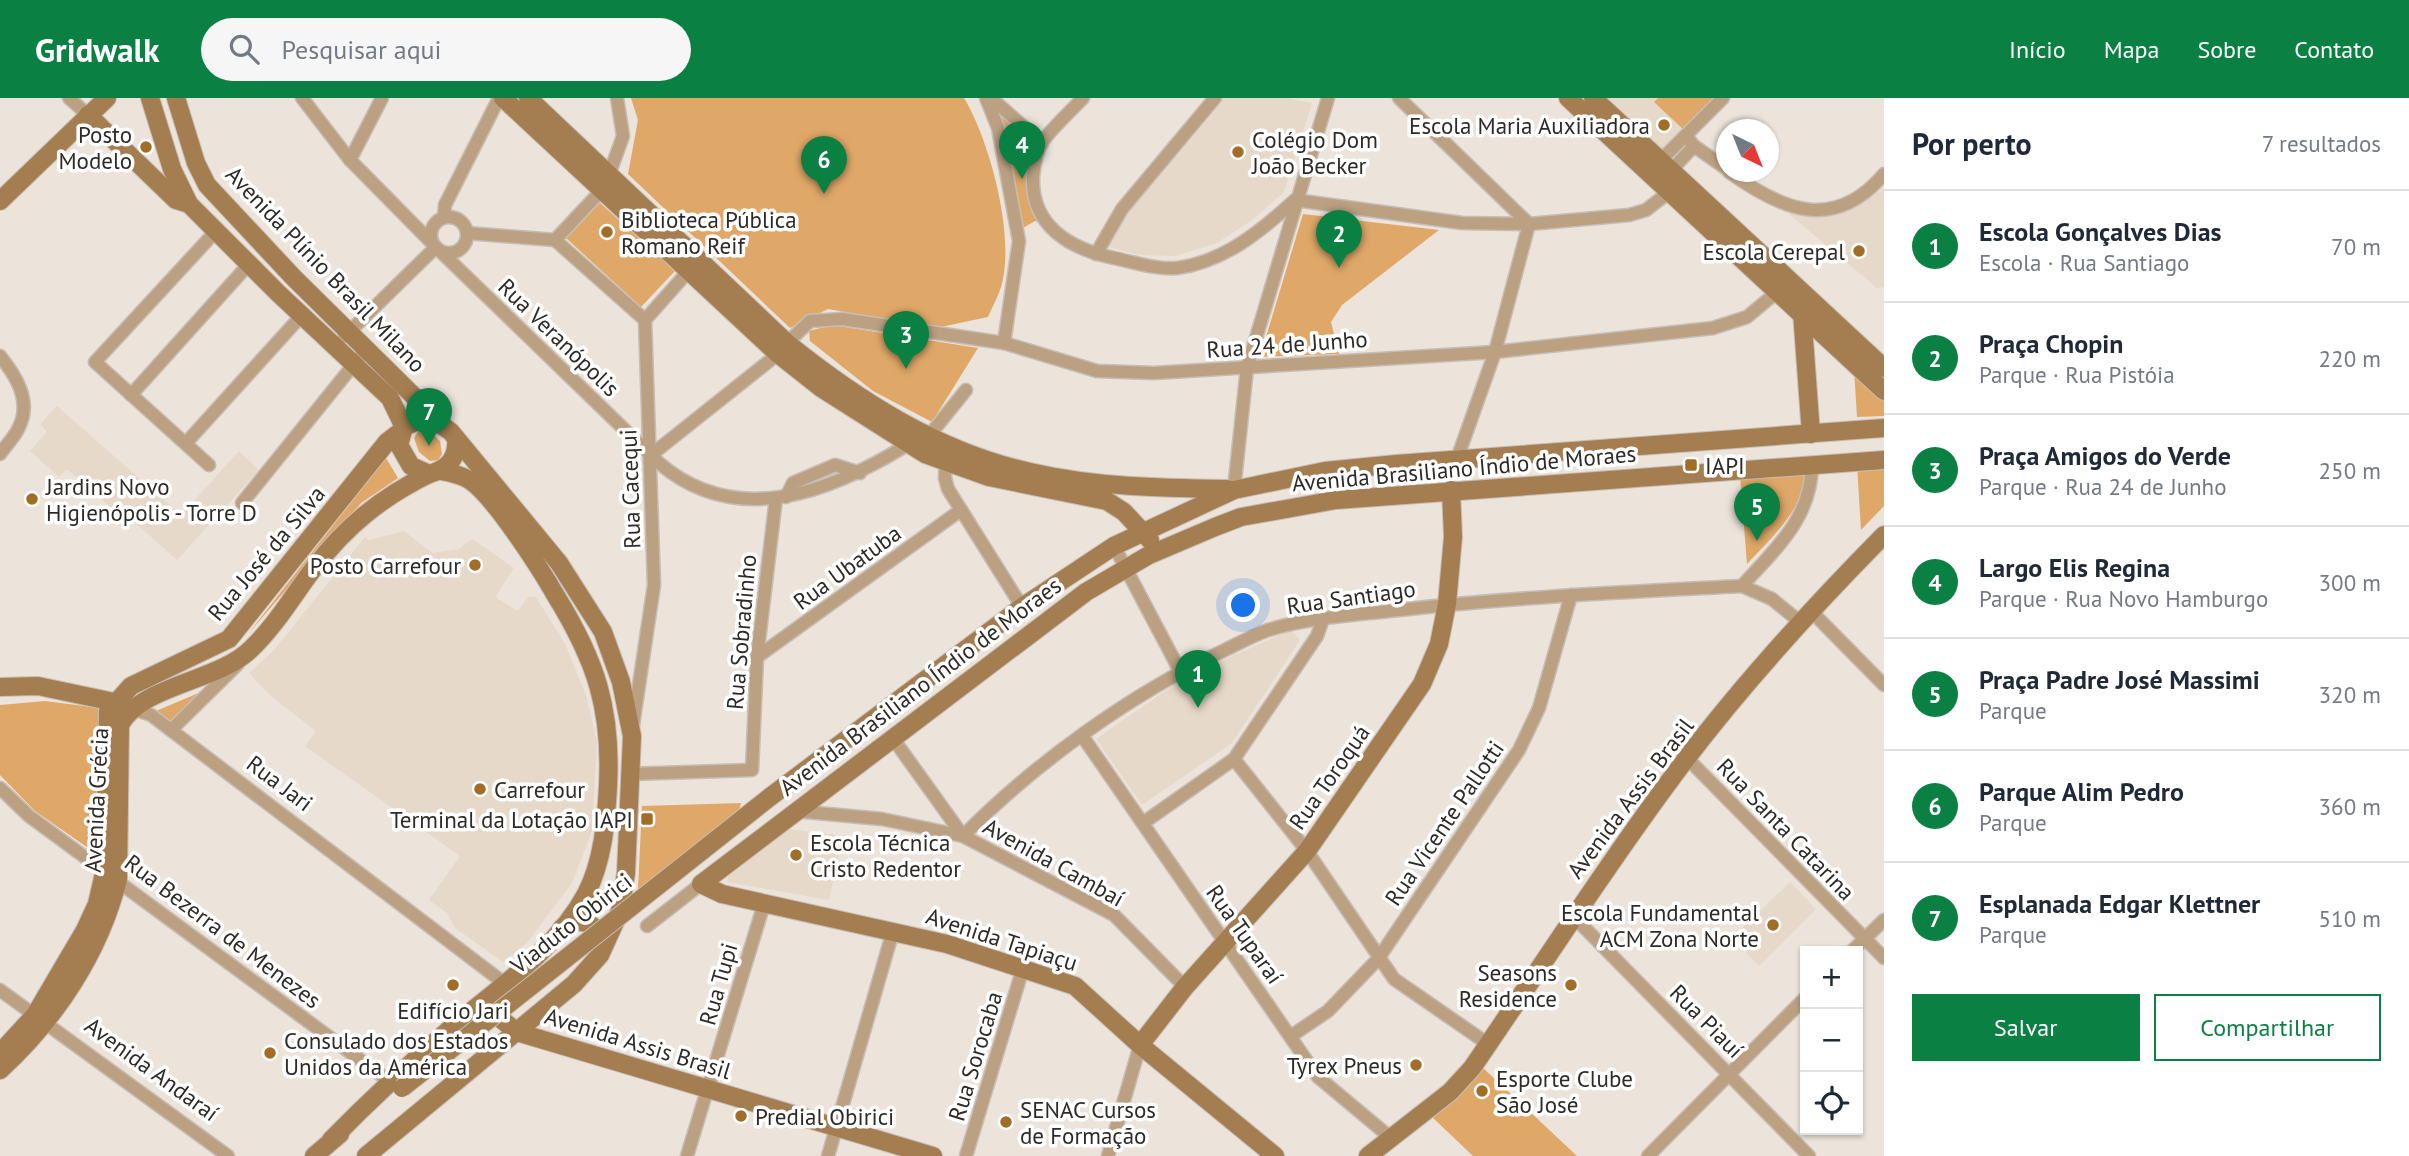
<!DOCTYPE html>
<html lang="pt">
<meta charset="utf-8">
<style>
:root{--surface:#fff;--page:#f6f6f7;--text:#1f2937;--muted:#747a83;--line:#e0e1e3;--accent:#0b8043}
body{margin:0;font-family:"PT Sans",sans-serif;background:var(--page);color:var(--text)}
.controls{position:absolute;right:21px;bottom:21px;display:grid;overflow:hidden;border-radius:0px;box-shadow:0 2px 5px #0004}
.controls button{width:63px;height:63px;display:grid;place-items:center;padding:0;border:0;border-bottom:2px solid var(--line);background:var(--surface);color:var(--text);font:35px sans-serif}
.compass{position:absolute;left:1716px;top:21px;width:63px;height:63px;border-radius:50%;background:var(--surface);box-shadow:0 2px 5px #0004;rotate:137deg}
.you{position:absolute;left:1244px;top:508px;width:24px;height:24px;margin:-18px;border:5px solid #fff;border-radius:50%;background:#1a73e8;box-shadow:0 0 0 10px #1a73e833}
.badge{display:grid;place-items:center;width:46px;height:46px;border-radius:50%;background:var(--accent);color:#fff;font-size:23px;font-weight:700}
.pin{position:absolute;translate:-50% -58px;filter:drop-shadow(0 2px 4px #0008)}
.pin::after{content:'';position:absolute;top:37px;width:24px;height:21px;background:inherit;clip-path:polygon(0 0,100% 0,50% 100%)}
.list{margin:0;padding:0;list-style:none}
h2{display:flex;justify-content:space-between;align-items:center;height:91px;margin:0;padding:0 28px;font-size:30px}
h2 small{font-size:23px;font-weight:400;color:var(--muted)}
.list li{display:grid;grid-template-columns:46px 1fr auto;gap:21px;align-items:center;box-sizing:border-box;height:112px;padding:0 28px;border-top:2px solid var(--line)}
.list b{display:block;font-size:26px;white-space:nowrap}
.list p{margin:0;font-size:23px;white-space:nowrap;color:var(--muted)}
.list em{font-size:23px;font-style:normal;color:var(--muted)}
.actions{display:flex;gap:14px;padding:21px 28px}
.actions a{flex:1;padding:16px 0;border:2px solid var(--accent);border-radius:0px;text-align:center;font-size:24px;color:var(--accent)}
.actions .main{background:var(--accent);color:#fff}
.icon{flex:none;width:38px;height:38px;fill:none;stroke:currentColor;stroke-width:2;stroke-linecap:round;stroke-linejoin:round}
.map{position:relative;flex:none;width:1884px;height:1058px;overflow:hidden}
header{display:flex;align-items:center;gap:42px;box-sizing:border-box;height:98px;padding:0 35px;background:var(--accent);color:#fff}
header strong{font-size:33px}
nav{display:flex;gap:38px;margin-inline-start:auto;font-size:24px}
.search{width:490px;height:63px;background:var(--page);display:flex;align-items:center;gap:18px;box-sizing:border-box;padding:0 24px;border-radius:38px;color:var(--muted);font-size:26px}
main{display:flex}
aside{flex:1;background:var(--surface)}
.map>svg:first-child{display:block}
.built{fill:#e7d9c9}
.green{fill:#e0a868}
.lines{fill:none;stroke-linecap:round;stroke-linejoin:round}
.street-casing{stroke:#c6beb6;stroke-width:15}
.secondary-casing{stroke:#c6beb6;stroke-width:20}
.street{stroke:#bba082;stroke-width:12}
.secondary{stroke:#a47d51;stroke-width:18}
.secondary-bridge-casing{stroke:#c6beb6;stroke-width:20;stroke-linecap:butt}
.secondary-bridge{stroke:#a47d51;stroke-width:18}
.poi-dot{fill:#a26d27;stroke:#fff;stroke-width:2.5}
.labels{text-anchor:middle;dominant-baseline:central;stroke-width:7;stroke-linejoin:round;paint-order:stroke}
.poi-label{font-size:23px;fill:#2e2b27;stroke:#fff;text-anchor:start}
.street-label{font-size:23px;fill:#2e2b27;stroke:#fff}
</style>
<header>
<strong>Gridwalk</strong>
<div class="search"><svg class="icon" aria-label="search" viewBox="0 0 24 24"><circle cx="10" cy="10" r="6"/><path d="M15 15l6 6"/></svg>Pesquisar aqui</div>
<nav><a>Início</a><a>Mapa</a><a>Sobre</a><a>Contato</a></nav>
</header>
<main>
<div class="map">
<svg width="1884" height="1058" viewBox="0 0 1884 1058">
<rect width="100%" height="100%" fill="#ece3da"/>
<g class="built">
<polygon points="1221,0 1287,0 1312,5 1284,94 1252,122 1217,145 1176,158 1139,157 1108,149 1129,114 1214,14"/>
<polygon points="1608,0 1717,0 1666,54"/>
<polygon points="1884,90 1884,189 1877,190 1788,115 1813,118 1838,115 1862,106"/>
<polygon points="57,308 181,417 239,353 259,372 177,462 121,412 117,415 67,371 59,379 30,353 47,334 40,326"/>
<polygon points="404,433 432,455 459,451 472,441 514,470 495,499 518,513 528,499 536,499 565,546 586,597 597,644 592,733 572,785 526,846 503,864 455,830 447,815 429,802 460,758 305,648 316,633 273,600 249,575 274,552 365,439 369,442"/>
<polygon points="1291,532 1300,542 1232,645 1142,707 1096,641 1185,579"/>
<polygon points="788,731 843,738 829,802 727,784 729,775"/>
<polygon points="1790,784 1816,811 1759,868 1732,840"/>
</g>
<g class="green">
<path d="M631,0H964C990,43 1016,140 1001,189C998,199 992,209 988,219L936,230L828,211L790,230L628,76L638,22Z"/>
<polygon points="1658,0 1715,0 1684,32 1654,4"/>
<polygon points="999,16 1034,47 1041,125 1035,123 1023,130 1007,34"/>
<polygon points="599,104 675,173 641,209 566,140"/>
<polygon points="1303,116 1439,132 1342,207 1331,224 1339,256 1260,259"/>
<polygon points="832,227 978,250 932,324 873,293 810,243 809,233"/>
<polygon points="1854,271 1884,297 1884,318 1857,319"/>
<polygon points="418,334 430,334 440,343 442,356 438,362 430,363 419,354 414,340"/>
<polygon points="386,360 398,380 361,405 248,536"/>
<polygon points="1884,365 1884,408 1861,432 1857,367"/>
<path d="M1805,373C1805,411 1771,440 1747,466L1740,378Z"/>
<polygon points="201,594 172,627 155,615 156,613"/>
<polygon points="45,603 100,610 100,751 94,754 35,713 0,677 0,607"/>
<polygon points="741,705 739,713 638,791 642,708"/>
<polygon points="1481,968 1577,1058 1473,1058 1432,1019"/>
</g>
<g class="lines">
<defs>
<g id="street">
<polyline points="69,0 88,17"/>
<polyline points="302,0 350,62 432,145"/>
<polyline points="986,0 998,30 1019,143 1004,245"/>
<polyline points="991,0 1042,45"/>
<path d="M1083,0C1070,14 1054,28 1043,43C1036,53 1034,67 1033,79C1031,128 1070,151 1114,160C1133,164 1158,172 1177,170C1224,164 1261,133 1295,102"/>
<polyline points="1399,0 1529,126 1495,254 1457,361"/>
<polyline points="1686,38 1694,48 1727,71"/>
<polyline points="350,62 382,0"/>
<polyline points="1656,67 1723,0"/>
<path d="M1729,74C1782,112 1834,135 1884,76"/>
<polyline points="609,77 623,38 617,0"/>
<polyline points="1666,78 1694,48"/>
<polyline points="1295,102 1462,125 1529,126 1629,117 1646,112 1673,91"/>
<polyline points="444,119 445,107 499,0"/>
<circle cx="449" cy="137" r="18"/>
<polyline points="467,135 555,142 601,93"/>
<polyline points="555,142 645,222"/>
<path d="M438,151L659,365C737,432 832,393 907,347"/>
<polyline points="1096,156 1122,111 1215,0"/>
<polyline points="344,239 436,149"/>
<polyline points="787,245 810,223 842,221 1004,245 1097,273 1154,275 1495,254 1713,230 1747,219 1783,189"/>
<path d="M0,258C16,278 32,303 19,329C15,339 6,347 0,356"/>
<polyline points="131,297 249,166"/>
<polyline points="928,339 966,292"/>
<polyline points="186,345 302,217"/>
<polyline points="651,357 778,256"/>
<polyline points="946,363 945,380 948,391 1022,509"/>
<polyline points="209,367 95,264 216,133"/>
<polyline points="1234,392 1247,270 1328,0"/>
<polyline points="786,399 793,385 835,367 860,375"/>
<polyline points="242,405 367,250"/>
<polyline points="1114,448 1180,573"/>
<path d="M1742,488C1776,450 1812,420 1812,365"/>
<polyline points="1810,512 1884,587"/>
<polyline points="757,559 961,412"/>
<polyline points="130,610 151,617 504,885"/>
<polyline points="633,627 654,487 645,222 693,168"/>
<polyline points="171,632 238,566"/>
<polyline points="892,639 963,738"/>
<polyline points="1083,639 1318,979 1391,1040"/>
<polyline points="1687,660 1884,860"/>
<polyline points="1234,661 1307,753 1394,881 1488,946"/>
<polyline points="630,676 752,672 757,559 776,400"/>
<polyline points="0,690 29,718 389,983"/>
<polyline points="795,713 882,721 963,738 1114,817 1185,889"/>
<polyline points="1143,725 1234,661 1317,538 1323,521"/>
<path d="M963,738C1035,665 1132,595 1225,552C1239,545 1254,537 1268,532C1310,519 1356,517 1399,512C1513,499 1628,494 1742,488L1772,501L1799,523"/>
<polyline points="1573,818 1809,1058"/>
<polyline points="647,828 701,786"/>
<polyline points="1852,853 1884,822"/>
<polyline points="0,892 228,1058"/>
<polyline points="1291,938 1328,913 1378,861 1519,652 1539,610 1571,497"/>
<polyline points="687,1058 764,806"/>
<polyline points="828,1058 893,833"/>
<polyline points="966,1058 1023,870"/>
<polyline points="1108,1058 1140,947"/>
<polyline points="1648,1058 1805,900"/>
</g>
<g id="secondary">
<polyline points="150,0 172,71 189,106 279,196 390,300 404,329"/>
<polyline points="176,0 196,65 207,87 294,180 440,324"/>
<polyline points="503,0 778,256 821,290 925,356 989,379 1107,403 1124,414 1150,442"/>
<path d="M528,0L787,245C859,303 939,354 1030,374C1095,389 1161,390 1227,391"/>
<polyline points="1568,0 1884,293"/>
<polyline points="1593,0 1884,270"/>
<polyline points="88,17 176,102 189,106"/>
<polyline points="0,103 107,0"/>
<polyline points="1802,214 1811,336"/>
<polyline points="0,589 38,588 114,604"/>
<polyline points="770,699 1022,509 1114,448 1234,392 1325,373 1396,366 1884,330"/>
<path d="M562,830C579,817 600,825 602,847"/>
<polyline points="497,901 501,921 517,934 933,1058"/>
<polyline points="1140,947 1185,889 1307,753 1422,586 1439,546 1447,506 1453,439 1451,392"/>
<polyline points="0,955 35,917 85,832 97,806 105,771 108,614 131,588 229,541 387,344 400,334"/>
<path d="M0,972C55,922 100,854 118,781L120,627C142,586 219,584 252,550C276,527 294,496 314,470C346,428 382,399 429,376"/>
<path d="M331,1042C370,1002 409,966 451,930C498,890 556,852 586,796C603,763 606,725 608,688C612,611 596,563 556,498C540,470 495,400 471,383C462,377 452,375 441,373"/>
<polyline points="314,1058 340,1036"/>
<path d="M366,1058L574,886L600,857L620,813L626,775L632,638L621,584L603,534L559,465L451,334L439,325L419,322L404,329L399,347L411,368L429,376C448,371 458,360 456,340"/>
<polyline points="1275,1058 1140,947 1075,888 947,846 722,796 701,786 1086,494 1149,457 1215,429 1241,419 1336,402 1884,362"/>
<path d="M1368,1058L1450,994L1472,970C1538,874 1601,775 1671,681C1735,594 1808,514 1884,437"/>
</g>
</defs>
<use href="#street" class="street-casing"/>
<use href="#secondary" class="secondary-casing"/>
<use href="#street" class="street"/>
<use href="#secondary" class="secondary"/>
<defs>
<polyline id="secondary-bridge" points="402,990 770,699"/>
</defs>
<use href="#secondary-bridge" class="secondary-bridge-casing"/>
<use href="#secondary-bridge" class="secondary-bridge"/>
</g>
<g class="poi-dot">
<circle cx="1664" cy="27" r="7"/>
<circle cx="146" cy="49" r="7"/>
<circle cx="1238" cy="54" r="7"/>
<circle cx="607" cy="134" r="7"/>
<circle cx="1859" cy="153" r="7"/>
<rect x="1684" y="360" width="14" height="14" rx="3.5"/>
<circle cx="32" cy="401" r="7"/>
<circle cx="475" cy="467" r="7"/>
<circle cx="480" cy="691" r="7"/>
<rect x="640" y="714" width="14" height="14" rx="3.5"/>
<circle cx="796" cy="757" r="7"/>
<circle cx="1773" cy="827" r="7"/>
<circle cx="453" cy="887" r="7"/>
<circle cx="1571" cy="887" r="7"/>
<circle cx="270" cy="955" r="7"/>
<circle cx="1416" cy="967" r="7"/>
<circle cx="1482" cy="993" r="7"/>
<circle cx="741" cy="1018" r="7"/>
<circle cx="1006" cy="1024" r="7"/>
</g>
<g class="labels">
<g class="poi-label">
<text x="1650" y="27" text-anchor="end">Escola Maria Auxiliadora</text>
<text x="132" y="36" text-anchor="end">Posto<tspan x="132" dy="26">Modelo</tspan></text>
<text x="1252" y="41">Colégio Dom<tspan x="1252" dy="26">João Becker</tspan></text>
<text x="621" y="121">Biblioteca Pública<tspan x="621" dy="26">Romano Reif</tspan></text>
<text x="1845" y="153" text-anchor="end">Escola Cerepal</text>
<text x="1705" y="367">IAPI</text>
<text x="46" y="388">Jardins Novo<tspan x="46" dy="26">Higienópolis - Torre D</tspan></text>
<text x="461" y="467" text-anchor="end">Posto Carrefour</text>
<text x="494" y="691">Carrefour</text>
<text x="633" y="721" text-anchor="end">Terminal da Lotação IAPI</text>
<text x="810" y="744">Escola Técnica<tspan x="810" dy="26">Cristo Redentor</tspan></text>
<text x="1759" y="814" text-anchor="end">Escola Fundamental<tspan x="1759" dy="26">ACM Zona Norte</tspan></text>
<text x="1557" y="874" text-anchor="end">Seasons<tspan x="1557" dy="26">Residence</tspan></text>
<text x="453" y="912" text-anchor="middle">Edifício Jari</text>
<text x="284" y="942">Consulado dos Estados<tspan x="284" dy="26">Unidos da América</tspan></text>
<text x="1402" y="967" text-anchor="end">Tyrex Pneus</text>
<text x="1496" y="980">Esporte Clube<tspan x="1496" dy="26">São José</tspan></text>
<text x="1020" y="1011">SENAC Cursos<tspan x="1020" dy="26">de Formação</tspan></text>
<text x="755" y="1018">Predial Obirici</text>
</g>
<g class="street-label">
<text transform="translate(326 171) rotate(46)">Avenida Plínio Brasil Milano</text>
<text transform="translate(559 239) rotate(44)">Rua Veranópolis</text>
<text transform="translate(1287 246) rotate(-4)">Rua 24 de Junho</text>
<text transform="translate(1464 370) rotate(-5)">Avenida Brasiliano Índio de Moraes</text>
<text transform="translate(630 391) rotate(-92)">Rua Cacequi</text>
<text transform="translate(266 455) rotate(-50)">Rua José da Silva</text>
<text transform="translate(847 469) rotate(-36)">Rua Ubatuba</text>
<text transform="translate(1351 499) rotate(-8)">Rua Santiago</text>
<text transform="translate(741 534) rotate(-85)">Rua Sobradinho</text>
<text transform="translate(920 588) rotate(-37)">Avenida Brasiliano Índio de Moraes</text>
<text transform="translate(1329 679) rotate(-55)">Rua Toroquá</text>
<text transform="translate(280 685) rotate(37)">Rua Jari</text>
<text transform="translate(1630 700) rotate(-53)">Avenida Assis Brasil</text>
<text transform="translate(96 702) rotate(-87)">Avenida Grécia</text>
<text transform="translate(1444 725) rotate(-56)">Rua Vicente Pallotti</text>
<text transform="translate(1786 731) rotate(46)">Rua Santa Catarina</text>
<text transform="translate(1054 764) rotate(29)">Avenida Cambaí</text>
<text transform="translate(571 825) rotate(-38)">Viaduto Obirici</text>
<text transform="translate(223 833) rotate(37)">Rua Bezerra de Menezes</text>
<text transform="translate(1245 836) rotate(55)">Rua Tuparaí</text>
<text transform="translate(1002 841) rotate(18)">Avenida Tapiaçu</text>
<text transform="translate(718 886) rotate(-74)">Rua Tupi</text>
<text transform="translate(1707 923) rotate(45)">Rua Piauí</text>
<text transform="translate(638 945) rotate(17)">Avenida Assis Brasil</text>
<text transform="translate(975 958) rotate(-73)">Rua Sorocaba</text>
<text transform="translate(152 971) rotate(36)">Avenida Andaraí</text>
</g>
</g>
</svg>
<div class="controls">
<button>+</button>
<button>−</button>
<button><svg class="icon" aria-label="locate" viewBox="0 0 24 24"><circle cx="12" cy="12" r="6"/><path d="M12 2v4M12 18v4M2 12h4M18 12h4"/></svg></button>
</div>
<svg class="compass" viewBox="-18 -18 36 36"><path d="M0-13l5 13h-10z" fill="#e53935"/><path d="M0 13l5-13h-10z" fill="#747a83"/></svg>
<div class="you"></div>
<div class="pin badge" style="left:1198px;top:610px">1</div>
<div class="pin badge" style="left:1339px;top:170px">2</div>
<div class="pin badge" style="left:906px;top:271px">3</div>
<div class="pin badge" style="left:1022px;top:81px">4</div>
<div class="pin badge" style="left:1757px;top:443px">5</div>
<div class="pin badge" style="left:824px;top:96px">6</div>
<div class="pin badge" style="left:429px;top:348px">7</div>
</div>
<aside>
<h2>Por perto<small>7 resultados</small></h2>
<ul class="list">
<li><span class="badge">1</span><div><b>Escola Gonçalves Dias</b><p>Escola · Rua Santiago</p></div><em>70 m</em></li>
<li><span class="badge">2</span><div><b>Praça Chopin</b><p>Parque · Rua Pistóia</p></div><em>220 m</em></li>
<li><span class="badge">3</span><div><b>Praça Amigos do Verde</b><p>Parque · Rua 24 de Junho</p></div><em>250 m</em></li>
<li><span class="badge">4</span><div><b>Largo Elis Regina</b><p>Parque · Rua Novo Hamburgo</p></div><em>300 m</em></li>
<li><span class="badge">5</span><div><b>Praça Padre José Massimi</b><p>Parque</p></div><em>320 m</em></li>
<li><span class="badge">6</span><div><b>Parque Alim Pedro</b><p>Parque</p></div><em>360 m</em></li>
<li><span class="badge">7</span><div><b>Esplanada Edgar Klettner</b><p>Parque</p></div><em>510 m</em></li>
</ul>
<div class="actions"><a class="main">Salvar</a><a>Compartilhar</a></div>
</aside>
</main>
